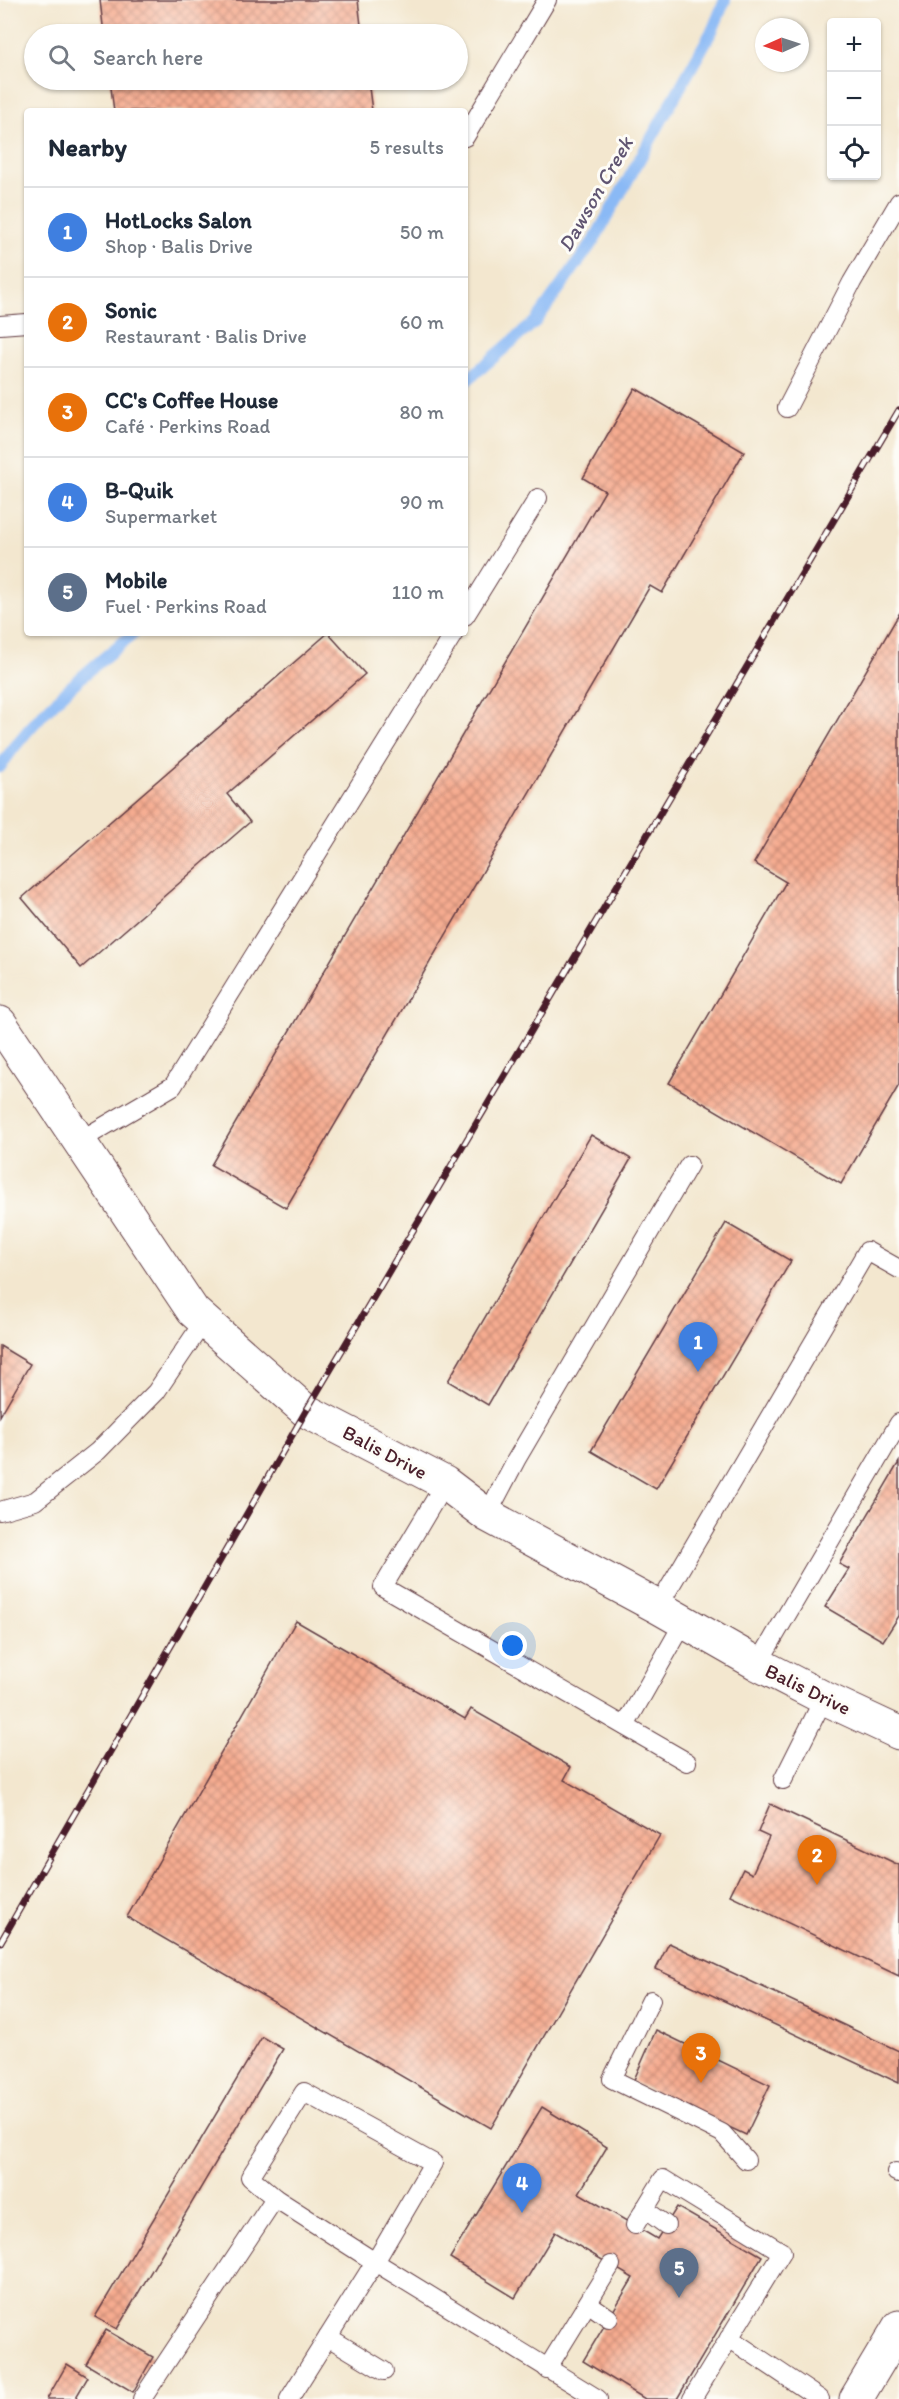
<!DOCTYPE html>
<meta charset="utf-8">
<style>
:root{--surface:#fff;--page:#f6f6f7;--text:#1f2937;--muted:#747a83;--line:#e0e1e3;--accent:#d1495b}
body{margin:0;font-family:Itim,sans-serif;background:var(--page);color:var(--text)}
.controls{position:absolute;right:18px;top:18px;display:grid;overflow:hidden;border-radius:6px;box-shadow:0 2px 4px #0004}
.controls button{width:54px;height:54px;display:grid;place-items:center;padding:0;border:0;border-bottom:2px solid var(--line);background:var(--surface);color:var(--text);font:30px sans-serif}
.compass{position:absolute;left:755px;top:18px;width:54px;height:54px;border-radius:50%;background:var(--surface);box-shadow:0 2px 4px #0004;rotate:267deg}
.you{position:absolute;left:513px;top:1646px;width:21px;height:21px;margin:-15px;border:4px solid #fff;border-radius:50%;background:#1a73e8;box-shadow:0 0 0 9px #1a73e833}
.badge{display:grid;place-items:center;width:39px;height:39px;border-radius:50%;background:var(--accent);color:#fff;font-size:20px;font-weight:700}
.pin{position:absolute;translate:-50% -50px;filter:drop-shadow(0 2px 3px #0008)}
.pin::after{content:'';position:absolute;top:32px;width:21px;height:18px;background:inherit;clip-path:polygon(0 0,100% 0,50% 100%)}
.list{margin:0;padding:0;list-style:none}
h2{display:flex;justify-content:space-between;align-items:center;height:78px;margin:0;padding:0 24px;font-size:26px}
h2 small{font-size:20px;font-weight:400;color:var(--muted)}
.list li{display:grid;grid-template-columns:39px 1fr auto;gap:18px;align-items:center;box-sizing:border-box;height:90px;padding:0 24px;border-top:2px solid var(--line)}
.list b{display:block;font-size:22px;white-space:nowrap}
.list p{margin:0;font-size:20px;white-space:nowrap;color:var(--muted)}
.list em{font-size:20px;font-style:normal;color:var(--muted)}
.icon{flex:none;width:33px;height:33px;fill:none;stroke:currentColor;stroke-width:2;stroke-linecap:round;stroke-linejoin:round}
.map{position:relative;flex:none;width:899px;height:2399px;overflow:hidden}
.search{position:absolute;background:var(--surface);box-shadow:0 2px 4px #0004;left:24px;top:24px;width:444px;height:66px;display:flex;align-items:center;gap:15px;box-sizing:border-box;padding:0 21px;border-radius:33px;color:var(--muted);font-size:22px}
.panel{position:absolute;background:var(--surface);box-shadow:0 2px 4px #0004;left:24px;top:108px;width:444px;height:528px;border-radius:6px}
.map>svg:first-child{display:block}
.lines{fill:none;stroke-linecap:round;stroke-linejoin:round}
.stream{stroke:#8ab9f5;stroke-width:12}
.building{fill:url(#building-cross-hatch)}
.lane-casing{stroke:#633d44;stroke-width:20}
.street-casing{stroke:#633d44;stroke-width:35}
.secondary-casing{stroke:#633d44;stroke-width:35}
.lane{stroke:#fff;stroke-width:18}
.street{stroke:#fff;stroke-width:33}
.secondary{stroke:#fff;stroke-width:33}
.rail-casing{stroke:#4a1f2b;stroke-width:7}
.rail{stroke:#fdfcf7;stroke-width:4.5;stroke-dasharray:14;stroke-linecap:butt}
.labels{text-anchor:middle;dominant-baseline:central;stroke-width:6;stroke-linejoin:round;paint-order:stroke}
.street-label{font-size:20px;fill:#4a1f2b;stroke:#fdfcf7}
.water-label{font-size:21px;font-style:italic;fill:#605572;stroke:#fdfcf7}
</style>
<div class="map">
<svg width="899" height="2399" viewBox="0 0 899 2399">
<defs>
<pattern id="building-cross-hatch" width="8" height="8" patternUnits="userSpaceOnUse" patternTransform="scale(1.5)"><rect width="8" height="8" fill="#f6ac90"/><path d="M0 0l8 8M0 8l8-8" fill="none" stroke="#c98b76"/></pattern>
</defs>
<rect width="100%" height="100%" fill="#fdfcf7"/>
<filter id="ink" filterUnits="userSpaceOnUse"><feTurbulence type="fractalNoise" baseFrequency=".0167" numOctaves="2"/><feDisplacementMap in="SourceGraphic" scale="12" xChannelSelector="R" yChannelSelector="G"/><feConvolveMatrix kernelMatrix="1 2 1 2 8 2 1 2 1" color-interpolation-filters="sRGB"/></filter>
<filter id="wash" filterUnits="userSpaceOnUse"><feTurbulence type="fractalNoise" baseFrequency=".008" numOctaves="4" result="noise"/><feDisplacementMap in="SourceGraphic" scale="24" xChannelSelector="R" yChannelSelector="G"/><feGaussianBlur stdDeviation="1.35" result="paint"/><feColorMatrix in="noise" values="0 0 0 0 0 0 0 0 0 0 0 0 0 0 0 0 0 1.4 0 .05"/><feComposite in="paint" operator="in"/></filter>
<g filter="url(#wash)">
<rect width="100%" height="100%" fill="#f3e7cf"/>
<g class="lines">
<g class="stream">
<polyline points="465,382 536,321 594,240 713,29 725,0"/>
<path d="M0,767C35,714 85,673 134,633"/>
</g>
</g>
<g id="blocks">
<g class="building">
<polygon points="100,0 358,0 362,34 104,34"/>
<polygon points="110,80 368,80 372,111 114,111"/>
<polygon points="635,388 744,452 662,593 650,586 286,1208 211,1165 605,491 583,478"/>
<polygon points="899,614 899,1085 841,1184 669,1083 786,882 754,863"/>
<polygon points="328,633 365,674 227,794 250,822 81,968 22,898"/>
<polygon points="591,1135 631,1159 488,1405 448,1381"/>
<polygon points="726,1223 791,1261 656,1489 591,1451"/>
<polygon points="0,1346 30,1364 0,1416"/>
<polygon points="899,1462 899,1616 883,1641 825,1607 849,1569 839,1564"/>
<polygon points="296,1621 465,1719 471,1709 571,1767 564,1780 660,1835 491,2128 127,1917"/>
<polygon points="770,1804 899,1865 899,1976 730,1895 743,1869 752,1874 769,1837 758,1832"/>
<polygon points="669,1943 899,2051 899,2083 656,1969"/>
<polygon points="656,2030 770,2085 746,2135 633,2082"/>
<polygon points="262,2037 283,2049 117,2329 95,2317"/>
<polygon points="542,2107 607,2147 579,2193 657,2239 677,2207 762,2256 677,2399 645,2399 583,2361 633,2278 555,2232 515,2298 450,2258"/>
<polygon points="106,2330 153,2357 133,2392 86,2364"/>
<polygon points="67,2364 88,2377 75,2399 47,2399"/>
</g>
</g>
</g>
<g filter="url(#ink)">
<use href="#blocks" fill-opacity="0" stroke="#633d44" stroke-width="1.5"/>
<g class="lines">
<defs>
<g id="lane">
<polyline points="465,137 547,0"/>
<polyline points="0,325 27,323"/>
<polyline points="787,408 852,282 899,202"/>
<polyline points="465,616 538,498"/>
<polyline points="79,1141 173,1086 454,633"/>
<polyline points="445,1483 383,1587 687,1762"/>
<polyline points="0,1511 35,1501 98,1451 156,1392 204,1321"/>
<polyline points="487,1515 516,1460 689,1165"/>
<polyline points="658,1607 867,1251 899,1269"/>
<polyline points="758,1664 899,1423"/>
<polyline points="625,1726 684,1622"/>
<polyline points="783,1780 824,1698"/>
<polyline points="651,2000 612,2079 722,2133 746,2160"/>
<polyline points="896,2172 899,2173"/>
<polyline points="275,2198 250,2177 304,2092 433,2163 375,2262 289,2399"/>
<polyline points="644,2209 666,2225"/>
<polyline points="635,2225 663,2179 782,2252 692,2399"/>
<polyline points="588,2303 609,2318"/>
<polyline points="328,2337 384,2371"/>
<polyline points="729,2338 820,2399"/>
<polyline points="547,2369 611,2265"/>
<polyline points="142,2399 275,2198 375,2262 598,2399"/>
</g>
<polyline id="street" points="0,1023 193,1311 306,1411 445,1483 487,1515 658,1607 758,1664 824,1698 899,1733"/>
<polyline id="secondary" points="856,2399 899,2327"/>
</defs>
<use href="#lane" class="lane-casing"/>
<use href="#street" class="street-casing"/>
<use href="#secondary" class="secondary-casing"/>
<use href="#lane" class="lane"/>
<use href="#street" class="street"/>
<use href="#secondary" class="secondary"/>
<defs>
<polyline id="rail" points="0,1943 306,1411 899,410"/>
</defs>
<use href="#rail" class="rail-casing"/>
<use href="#rail" class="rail"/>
</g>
</g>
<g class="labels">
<g class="street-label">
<text transform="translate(385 1452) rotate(28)">Balis Drive</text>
<text transform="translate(808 1689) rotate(26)">Balis Drive</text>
</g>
<g class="water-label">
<text transform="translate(595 194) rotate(-60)">Dawson Creek</text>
</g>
</g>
</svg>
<div class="controls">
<button>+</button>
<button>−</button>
<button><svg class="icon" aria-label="locate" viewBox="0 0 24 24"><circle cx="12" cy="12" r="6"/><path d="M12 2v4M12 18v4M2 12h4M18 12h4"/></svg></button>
</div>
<svg class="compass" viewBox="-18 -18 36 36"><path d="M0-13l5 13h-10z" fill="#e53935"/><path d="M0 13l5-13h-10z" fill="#747a83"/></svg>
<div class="you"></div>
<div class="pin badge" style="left:698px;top:1372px;background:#3f7fe0">1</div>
<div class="pin badge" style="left:817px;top:1885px;background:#e8710a">2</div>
<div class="pin badge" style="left:701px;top:2083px;background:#e8710a">3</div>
<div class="pin badge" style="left:522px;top:2213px;background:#3f7fe0">4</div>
<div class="pin badge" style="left:679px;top:2298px;background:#5c6f8a">5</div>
<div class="search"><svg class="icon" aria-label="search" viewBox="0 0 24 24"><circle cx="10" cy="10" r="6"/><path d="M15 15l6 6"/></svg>Search here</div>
<section class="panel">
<h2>Nearby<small>5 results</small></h2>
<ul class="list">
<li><span class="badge" style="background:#3f7fe0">1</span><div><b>HotLocks Salon</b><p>Shop · Balis Drive</p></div><em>50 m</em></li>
<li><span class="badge" style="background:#e8710a">2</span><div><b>Sonic</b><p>Restaurant · Balis Drive</p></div><em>60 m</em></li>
<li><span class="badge" style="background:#e8710a">3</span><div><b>CC's Coffee House</b><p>Café · Perkins Road</p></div><em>80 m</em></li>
<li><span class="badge" style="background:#3f7fe0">4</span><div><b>B-Quik</b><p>Supermarket</p></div><em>90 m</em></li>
<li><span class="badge" style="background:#5c6f8a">5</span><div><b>Mobile</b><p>Fuel · Perkins Road</p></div><em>110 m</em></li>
</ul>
</section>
</div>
